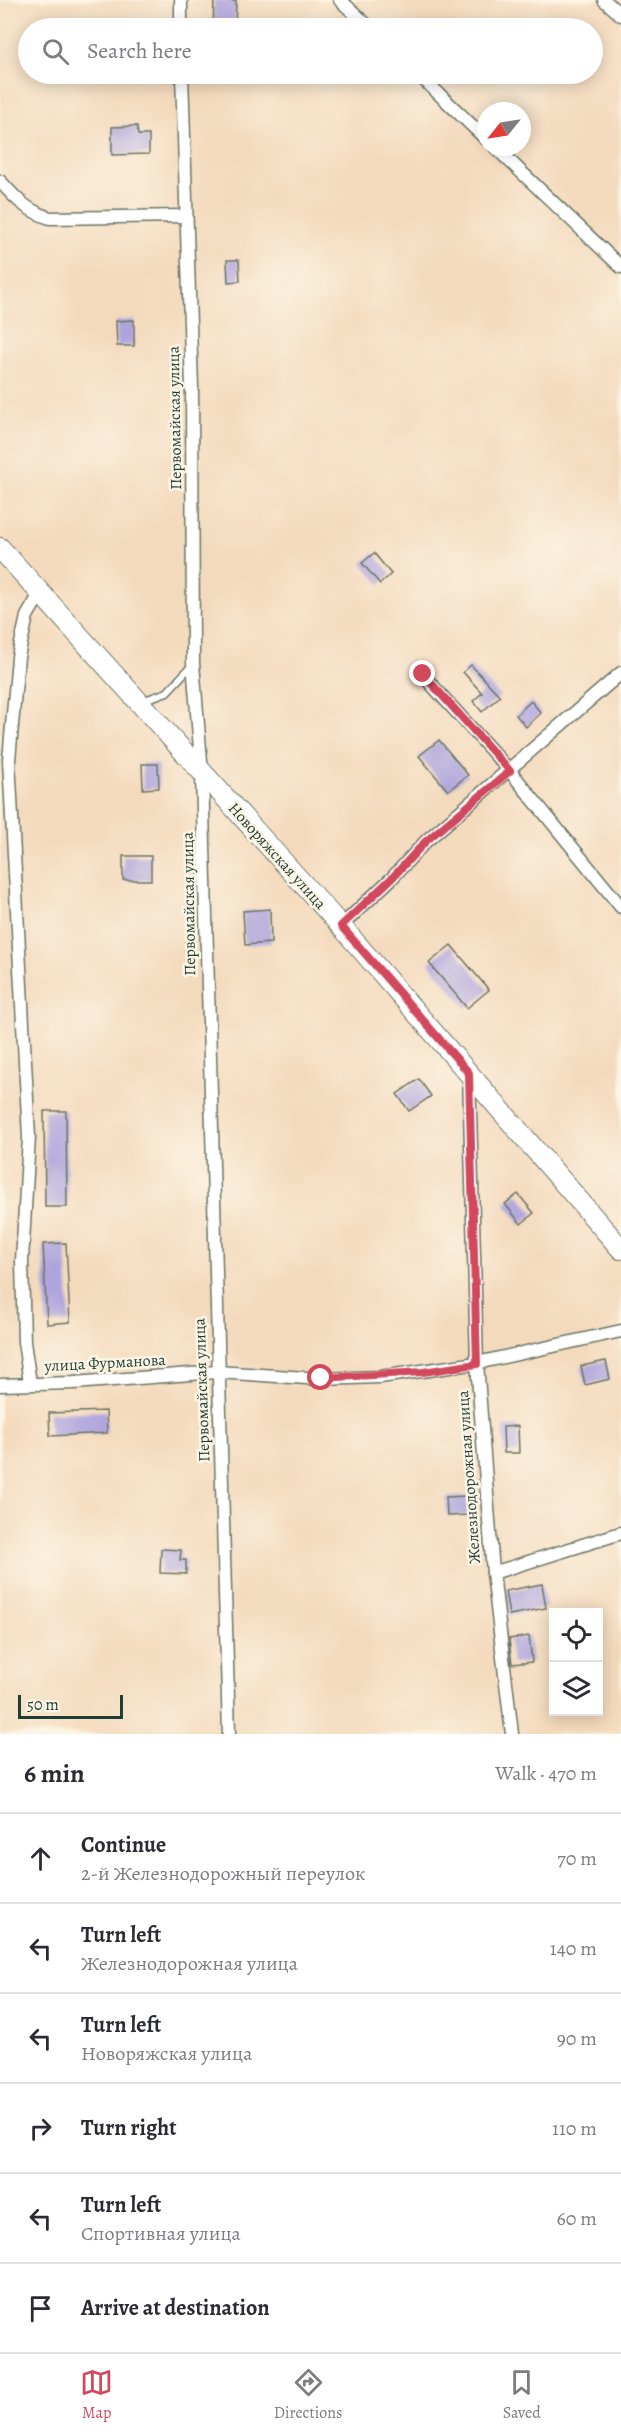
<!DOCTYPE html>
<meta charset="utf-8">
<style>
:root{--surface:#fff;--page:#f2f2f3;--text:#2b2b33;--muted:#7c7c81;--line:#e1e1e2;--accent:#d1495b}
body{margin:0;font-family:Alegreya,serif;background:var(--page);color:var(--text)}
.controls{position:absolute;right:18px;bottom:18px;display:grid;overflow:hidden;border-radius:0px;box-shadow:0 3px 15px #0003}
.controls button{width:54px;height:54px;display:grid;place-items:center;padding:0;border:0;border-bottom:2px solid var(--line);background:var(--surface);color:var(--text);font:30px sans-serif}
.compass{position:absolute;left:477px;top:102px;width:54px;height:54px;border-radius:50%;background:var(--surface);box-shadow:0 3px 15px #0003;rotate:240deg}
.scale{position:absolute;left:18px;bottom:15px;width:105px;box-sizing:border-box;padding-left:6px;border:3px solid #1f3d34;border-top:0;font-size:16px;line-height:21px;white-space:nowrap;color:#1f3d34;-webkit-text-stroke:4px #fcf5e5;paint-order:stroke}
.stop{position:absolute;width:18px;height:18px;margin:-14px;border:4px solid #d1495b;border-radius:50%;background:#fff}
.stop.end{background:#d1495b;border-color:#fff;box-shadow:0 2px 6px #0008}
.list{margin:0;padding:0;list-style:none}
h2{display:flex;justify-content:space-between;align-items:center;height:78px;margin:0;padding:0 24px;font-size:26px}
h2 small{font-size:20px;font-weight:400;color:var(--muted)}
.list li{display:grid;grid-template-columns:39px 1fr auto;gap:18px;align-items:center;box-sizing:border-box;height:90px;padding:0 24px;border-top:2px solid var(--line)}
.list b{display:block;font-size:22px;white-space:nowrap}
.list p{margin:0;font-size:20px;white-space:nowrap;color:var(--muted)}
.list em{font-size:20px;font-style:normal;color:var(--muted)}
.icon{flex:none;width:33px;height:33px;fill:none;stroke:currentColor;stroke-width:2;stroke-linecap:round;stroke-linejoin:round}
.map{position:relative;flex:none;width:621px;height:1734px;overflow:hidden}
.search{position:absolute;background:var(--surface);box-shadow:0 3px 15px #0003;left:18px;right:18px;top:18px;height:66px;display:flex;align-items:center;gap:15px;box-sizing:border-box;padding:0 21px;border-radius:33px;color:var(--muted);font-size:22px}
.sheet{height:618px;background:var(--surface)}
nav{display:flex;justify-content:space-around;align-items:center;box-sizing:border-box;height:84px;border-top:2px solid var(--line);background:var(--surface);font-size:16px;color:var(--muted)}
nav a{display:grid;justify-items:center;gap:3px}
nav .on{color:var(--accent)}
.map>svg:first-child{display:block}
.building{fill:#aea4dd}
.lines{fill:none;stroke-linecap:round;stroke-linejoin:round}
.lane-casing{stroke:#6a7464;stroke-width:9}
.street-casing{stroke:#6a7464;stroke-width:15}
.primary-casing{stroke:#6a7464;stroke-width:22}
.lane{stroke:#fff;stroke-width:6}
.street{stroke:#fff;stroke-width:12}
.primary{stroke:#fff;stroke-width:20}
.route{stroke:#d1495b;stroke-width:8}
.labels{text-anchor:middle;dominant-baseline:central;stroke-width:5;stroke-linejoin:round;paint-order:stroke}
.street-label{font-size:16px;fill:#1f3d34;stroke:#fcf5e5}
</style>
<div class="map">
<svg width="621" height="1734" viewBox="0 0 621 1734">
<rect width="100%" height="100%" fill="#fcf5e5"/>
<filter id="ink" filterUnits="userSpaceOnUse"><feTurbulence type="fractalNoise" baseFrequency=".0167" numOctaves="2"/><feDisplacementMap in="SourceGraphic" scale="12" xChannelSelector="R" yChannelSelector="G"/><feConvolveMatrix kernelMatrix="1 2 1 2 8 2 1 2 1" color-interpolation-filters="sRGB"/></filter>
<filter id="wash" filterUnits="userSpaceOnUse"><feTurbulence type="fractalNoise" baseFrequency=".008" numOctaves="4" result="noise"/><feDisplacementMap in="SourceGraphic" scale="24" xChannelSelector="R" yChannelSelector="G"/><feGaussianBlur stdDeviation="1.35" result="paint"/><feColorMatrix in="noise" values="0 0 0 0 0 0 0 0 0 0 0 0 0 0 0 0 0 1.4 0 .05"/><feComposite in="paint" operator="in"/></filter>
<g filter="url(#wash)">
<rect width="100%" height="100%" fill="#f4dabd"/>
<g id="blocks">
<g class="building">
<polygon points="214,0 236,1 235,28 213,28"/>
<polygon points="137,126 138,135 149,135 149,154 112,155 112,127"/>
<polygon points="227,260 239,260 240,281 228,282"/>
<polygon points="134,320 134,346 117,346 116,321"/>
<polygon points="374,553 391,574 380,584 362,563"/>
<polygon points="471,665 500,696 482,712 473,701 482,693 463,672"/>
<polygon points="531,701 541,713 526,727 516,715"/>
<polygon points="439,740 468,775 448,791 419,756"/>
<polygon points="142,764 158,764 159,788 143,789"/>
<rect x="123" y="856" width="28" height="24"/>
<polygon points="270,909 271,943 245,945 243,911"/>
<polygon points="451,945 489,990 467,1008 429,963"/>
<polygon points="419,1079 431,1096 409,1111 397,1094"/>
<polygon points="44,1111 66,1111 67,1207 45,1207"/>
<polygon points="518,1194 534,1213 521,1224 505,1204"/>
<polygon points="66,1243 70,1322 47,1324 43,1244"/>
<polygon points="606,1361 610,1379 585,1385 581,1366"/>
<polygon points="106,1411 107,1433 50,1436 49,1413"/>
<polygon points="518,1426 519,1453 504,1453 503,1427"/>
<polygon points="467,1496 468,1515 447,1516 446,1497"/>
<polygon points="161,1549 181,1550 180,1560 186,1560 186,1574 160,1573"/>
<polygon points="542,1584 546,1608 509,1615 505,1591"/>
<polygon points="529,1636 532,1662 512,1664 509,1639"/>
</g>
</g>
</g>
<g filter="url(#ink)">
<use href="#blocks" fill-opacity="0" stroke="#6a7464" stroke-width="1.5"/>
<g class="lines">
<defs>
<polyline id="lane" points="142,701 167,692 193,664"/>
<g id="street">
<polyline points="181,0 181,28"/>
<polyline points="340,0 370,28"/>
<polyline points="604,0 621,15"/>
<polyline points="182,74 192,388 193,663 202,774 229,1734"/>
<polyline points="418,74 486,139"/>
<polyline points="495,147 621,267"/>
<path d="M0,181C15,198 27,211 50,218L186,216"/>
<polyline points="422,674 510,771 621,907"/>
<polyline points="341,926 392,878 426,841 621,673"/>
<polyline points="469,1074 477,1363 493,1573 512,1734"/>
<polyline points="30,1383 24,1342 22,1261 29,1137 9,760 18,657 27,616 40,594"/>
<polyline points="0,1385 74,1383 217,1372 321,1379 380,1377 477,1363 621,1331"/>
<polyline points="493,1573 621,1533"/>
</g>
<polyline id="primary" points="0,548 341,926 621,1249"/>
</defs>
<use href="#lane" class="lane-casing"/>
<use href="#street" class="street-casing"/>
<use href="#primary" class="primary-casing"/>
<use href="#lane" class="lane"/>
<use href="#street" class="street"/>
<use href="#primary" class="primary"/>
</g>
</g>
<g class="lines" filter="url(#ink)">
<polyline class="route" points="321,1378 423,1372 477,1364 469,1073 341,926 392,878 426,841 510,771 423,674"/>
</g>
<g class="labels">
<g class="street-label">
<text transform="translate(175 418) rotate(-91)">Первомайская улица</text>
<text transform="translate(277 856) rotate(48)">Новоряжская улица</text>
<text transform="translate(189 904) rotate(-91)">Первомайская улица</text>
<text transform="translate(105 1363) rotate(-3)">улица Фурманова</text>
<text transform="translate(202 1390) rotate(-92)">Первомайская улица</text>
<text transform="translate(469 1477) rotate(-94)">Железнодорожная улица</text>
</g>
</g>
</svg>
<div class="controls">
<button><svg class="icon" aria-label="locate" viewBox="0 0 24 24"><circle cx="12" cy="12" r="6"/><path d="M12 2v4M12 18v4M2 12h4M18 12h4"/></svg></button>
<button><svg class="icon" aria-label="layers" viewBox="0 0 24 24"><path d="M12 4l9 5-9 5-9-5zM3 14l9 5 9-5"/></svg></button>
</div>
<svg class="compass" viewBox="-18 -18 36 36"><path d="M0-13l5 13h-10z" fill="#e53935"/><path d="M0 13l5-13h-10z" fill="#7c7c81"/></svg>
<div class="scale">50 m</div>
<div class="stop" style="left:321px;top:1378px"></div>
<div class="stop end" style="left:423px;top:674px"></div>
<div class="search"><svg class="icon" aria-label="search" viewBox="0 0 24 24"><circle cx="10" cy="10" r="6"/><path d="M15 15l6 6"/></svg>Search here</div>
</div>
<section class="sheet">
<h2>6 min<small>Walk · 470 m</small></h2>
<ul class="list">
<li><svg class="icon" aria-label="ahead" viewBox="0 0 24 24"><path d="M12 20V5M6 11l6-6 6 6"/></svg><div><b>Continue</b><p>2-й Железнодорожный переулок</p></div><em>70 m</em></li>
<li><svg class="icon" aria-label="left" viewBox="0 0 24 24"><path d="M17 20v-9H6M10 6l-5 5 5 5"/></svg><div><b>Turn left</b><p>Железнодорожная улица</p></div><em>140 m</em></li>
<li><svg class="icon" aria-label="left" viewBox="0 0 24 24"><path d="M17 20v-9H6M10 6l-5 5 5 5"/></svg><div><b>Turn left</b><p>Новоряжская улица</p></div><em>90 m</em></li>
<li><svg class="icon" aria-label="right" viewBox="0 0 24 24"><path d="M7 20v-9h11M14 6l5 5-5 5"/></svg><div><b>Turn right</b></div><em>110 m</em></li>
<li><svg class="icon" aria-label="left" viewBox="0 0 24 24"><path d="M17 20v-9H6M10 6l-5 5 5 5"/></svg><div><b>Turn left</b><p>Спортивная улица</p></div><em>60 m</em></li>
<li><svg class="icon" aria-label="arrive" viewBox="0 0 24 24"><path d="M6 21V4h12l-3 4 3 4H6"/></svg><div><b>Arrive at destination</b></div></li>
</ul>
</section>
<nav>
<a class="on"><svg class="icon" aria-label="map" viewBox="0 0 24 24"><path d="M3 6l6-2 6 2 6-2v14l-6 2-6-2-6 2zM9 4v14M15 6v14"/></svg>Map</a>
<a><svg class="icon" aria-label="directions" viewBox="0 0 24 24"><path d="M12 3l9 9-9 9-9-9zM9 14v-3h6M13 9l2 2-2 2"/></svg>Directions</a>
<a><svg class="icon" aria-label="saved" viewBox="0 0 24 24"><path d="M7 4h10v16l-5-4-5 4z"/></svg>Saved</a>
</nav>
